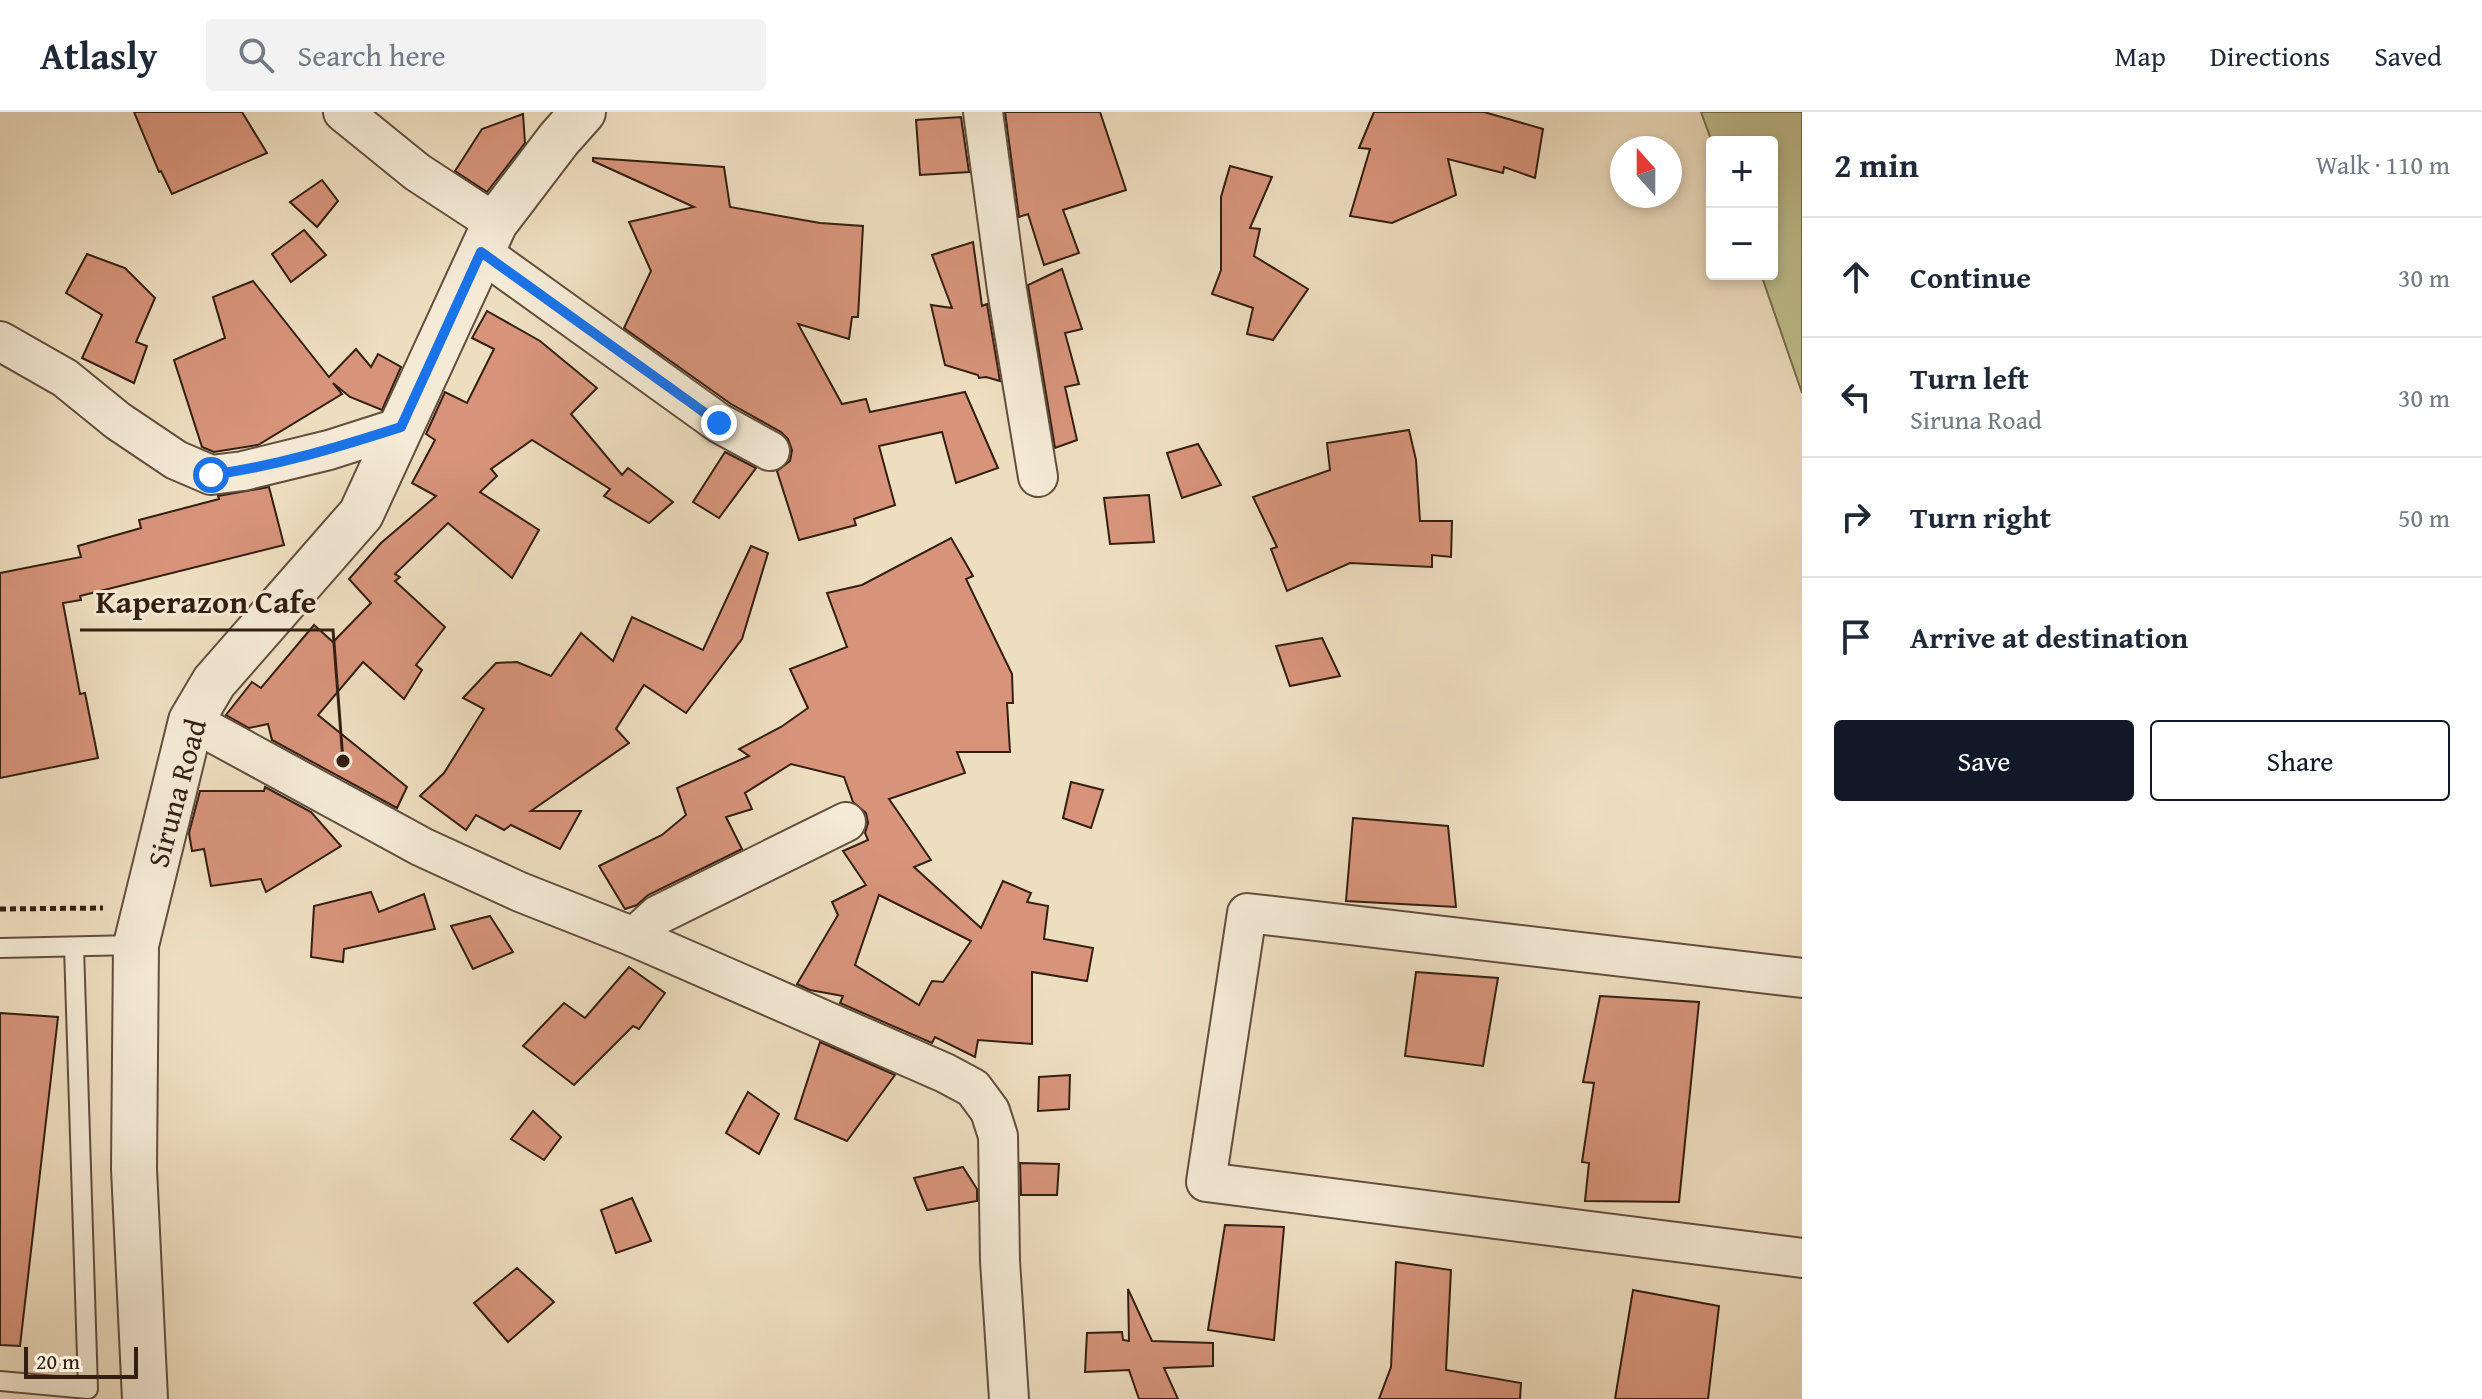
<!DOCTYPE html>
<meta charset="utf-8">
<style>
:root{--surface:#fff;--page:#f2f2f3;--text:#1f2937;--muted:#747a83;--line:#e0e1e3;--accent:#111827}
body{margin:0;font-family:"Gentium Book Plus",serif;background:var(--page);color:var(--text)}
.controls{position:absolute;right:24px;top:24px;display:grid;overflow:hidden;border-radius:8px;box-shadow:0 4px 12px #0003}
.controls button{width:72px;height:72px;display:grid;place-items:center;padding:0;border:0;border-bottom:2px solid var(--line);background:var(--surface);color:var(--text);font:40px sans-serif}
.compass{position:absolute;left:1610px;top:24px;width:72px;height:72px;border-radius:50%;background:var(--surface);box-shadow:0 4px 12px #0003;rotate:339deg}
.scale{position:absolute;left:24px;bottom:20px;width:114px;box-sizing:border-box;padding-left:8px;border:4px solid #331e11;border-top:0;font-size:22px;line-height:28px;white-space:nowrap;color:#331e11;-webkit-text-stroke:6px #f4ead6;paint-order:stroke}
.stop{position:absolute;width:24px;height:24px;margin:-18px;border:6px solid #1a73e8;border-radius:50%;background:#fff}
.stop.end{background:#1a73e8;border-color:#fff;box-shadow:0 2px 8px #0008}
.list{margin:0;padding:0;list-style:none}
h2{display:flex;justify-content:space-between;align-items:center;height:104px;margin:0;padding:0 32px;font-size:34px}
h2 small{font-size:26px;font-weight:400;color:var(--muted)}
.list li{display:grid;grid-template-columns:52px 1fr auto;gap:24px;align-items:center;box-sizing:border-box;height:120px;padding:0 32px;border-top:2px solid var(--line)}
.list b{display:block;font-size:30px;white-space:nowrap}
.list p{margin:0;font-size:26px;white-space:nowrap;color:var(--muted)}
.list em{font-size:26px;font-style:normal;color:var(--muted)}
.actions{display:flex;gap:16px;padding:24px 32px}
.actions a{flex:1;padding:18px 0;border:2px solid var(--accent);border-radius:8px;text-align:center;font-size:28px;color:var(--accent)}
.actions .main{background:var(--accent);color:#fff}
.icon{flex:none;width:44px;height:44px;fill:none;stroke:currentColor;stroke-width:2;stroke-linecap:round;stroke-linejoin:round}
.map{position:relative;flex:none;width:1802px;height:1287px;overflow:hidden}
header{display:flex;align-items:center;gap:48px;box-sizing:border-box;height:112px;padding:0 40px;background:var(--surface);border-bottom:2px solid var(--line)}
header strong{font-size:38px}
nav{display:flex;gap:44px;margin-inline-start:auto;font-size:28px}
.search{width:560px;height:72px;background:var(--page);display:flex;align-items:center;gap:20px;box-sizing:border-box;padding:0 28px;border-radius:8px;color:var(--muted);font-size:30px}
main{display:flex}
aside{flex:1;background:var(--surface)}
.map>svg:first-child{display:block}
.green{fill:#bfbf8e;stroke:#796e50;stroke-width:2}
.building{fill:#d7947b;stroke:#331e11;stroke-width:2;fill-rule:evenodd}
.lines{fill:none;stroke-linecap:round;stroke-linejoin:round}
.service-casing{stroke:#624e3d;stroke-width:22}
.minor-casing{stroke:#624e3d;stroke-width:42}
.tertiary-casing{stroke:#624e3d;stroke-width:48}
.path{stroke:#331e11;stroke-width:5;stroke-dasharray:6 4;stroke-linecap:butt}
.service{stroke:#f4ead6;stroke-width:18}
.minor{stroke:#f4ead6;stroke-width:38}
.tertiary{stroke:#f4ead6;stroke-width:44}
.route{stroke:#1a73e8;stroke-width:10}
.labels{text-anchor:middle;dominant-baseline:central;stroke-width:6;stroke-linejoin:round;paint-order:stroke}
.street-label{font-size:30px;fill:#331e11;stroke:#f4ead6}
.leader{fill:none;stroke:#331e11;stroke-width:3}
.callout-dot{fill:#331e11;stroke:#f4ead6;stroke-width:3}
.callout-label{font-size:32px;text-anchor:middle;font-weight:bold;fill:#331e11;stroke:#f4ead6;stroke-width:6;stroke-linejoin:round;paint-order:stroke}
</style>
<header>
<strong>Atlasly</strong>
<div class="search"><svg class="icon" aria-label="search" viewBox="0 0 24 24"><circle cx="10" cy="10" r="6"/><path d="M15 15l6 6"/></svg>Search here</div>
<nav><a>Map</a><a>Directions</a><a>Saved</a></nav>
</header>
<main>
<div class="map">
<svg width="1802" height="1287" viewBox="0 0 1802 1287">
<rect width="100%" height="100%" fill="#eedec0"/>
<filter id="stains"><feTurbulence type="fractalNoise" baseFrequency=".0025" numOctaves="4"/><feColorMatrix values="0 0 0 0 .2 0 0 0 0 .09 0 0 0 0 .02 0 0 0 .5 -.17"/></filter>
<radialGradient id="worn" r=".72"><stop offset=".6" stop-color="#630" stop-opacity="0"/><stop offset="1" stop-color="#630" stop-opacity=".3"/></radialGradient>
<polygon class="green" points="1701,0 1802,0 1802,281 1761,162 1772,162 1772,30 1712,30"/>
<g class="building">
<polygon points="134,0 242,0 267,41 172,82 161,59 159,60"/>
<polygon points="1005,0 1100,0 1126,78 1063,98 1079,141 1044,153 1028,102 1019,105"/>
<polygon points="1374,0 1484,0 1543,17 1535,66 1504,55 1503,61 1448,47 1456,83 1392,111 1350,104 1370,37 1359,36"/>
<polygon points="523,2 525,31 487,80 455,59 482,17"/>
<polygon points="961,5 969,60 920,63 916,8"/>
<polygon points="593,46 724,55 730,95 820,111 863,114 858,205 852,205 849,227 798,212 842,292 866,287 870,300 965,280 998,356 956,371 942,320 879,334 895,393 854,407 856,413 799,428 777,359 790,349 792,338 788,327 781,320 731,292 624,216 651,159 629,110 694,95 593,49"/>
<polygon points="1230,54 1272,65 1250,116 1260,117 1254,144 1308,177 1273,228 1247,222 1253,196 1212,182 1221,158 1221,85"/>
<polygon points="322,68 338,89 317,115 290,90"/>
<polygon points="304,118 326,143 291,170 272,142"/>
<polygon points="973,130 982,194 987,192 1000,269 986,265 979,266 978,263 945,253 931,193 952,196 932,143"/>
<polygon points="87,142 125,156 155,186 136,230 147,234 134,271 82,246 102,203 66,181"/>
<polygon points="1062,157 1082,217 1065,221 1079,272 1065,275 1077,328 1055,336 1028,173"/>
<polygon points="253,169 329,265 356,237 371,255 378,242 401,255 382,298 350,285 333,271 342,282 258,333 214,340 202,335 174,248 225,226 213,185"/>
<polygon points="487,199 540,229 597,276 571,302 622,363 628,356 673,390 649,411 604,384 610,377 532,328 491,357 497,364 480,380 539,418 512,466 448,411 395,462 400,465 395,469 445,515 416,553 422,558 404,587 363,550 318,603 407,675 397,696 272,628 268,612 249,616 226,603 252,570 261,576 314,513 333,530 371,491 349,467 381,431 436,384 412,371 435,328 426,322 445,280 467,291 494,237 472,226"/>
<polygon points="1409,318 1416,348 1420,409 1452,409 1451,445 1432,443 1432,455 1350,451 1287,479 1271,437 1277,435 1253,385 1330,358 1327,331"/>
<polygon points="1198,332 1221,373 1182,386 1167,341"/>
<polygon points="725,340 756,356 719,406 693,390"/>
<polygon points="269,375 284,433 80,484 81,488 63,491 80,582 85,581 98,646 0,666 0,461 81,445 78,434 141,416 139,408 219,387 218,384"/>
<polygon points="1149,383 1154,430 1110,432 1104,386"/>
<path d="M951,426L973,464L966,467L1012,562L1013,591H1007L1010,640H957L965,661L889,687L931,748L914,755L981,816L1003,769L1031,781L1027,790L1048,794L1044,827L1093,836L1087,869L1032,860V932L978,928L975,945L935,925L932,931L840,891L843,884L810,878L797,872L838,803L832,790L866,773L843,739L868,728L865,721L868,711L866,701L853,690L844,665L791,652L745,681L752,697L726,705L742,737L648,783L637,793L625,797L599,754L662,723L686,703L677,676L749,644L739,637L781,615L808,596L790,557L847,535L827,481L862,473ZM879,783L971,829L943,870L932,869L919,893L855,853Z"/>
<polygon points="751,434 768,441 742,527 686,601 644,573 616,617 629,631 531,699 581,699 560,737 511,713 504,718 476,703 466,718 420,684 444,661 484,597 463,586 496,551 517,550 551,564 581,521 613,549 632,505 703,538"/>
<polygon points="1322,526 1340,564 1290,574 1276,534"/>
<polygon points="1071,670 1103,678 1091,716 1063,706"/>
<polygon points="265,675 311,700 341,734 266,780 261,767 211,774 204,737 192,739 189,721 200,679 264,679"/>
<polygon points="1353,706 1448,714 1456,795 1346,789"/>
<polygon points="371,780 379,800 424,782 435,817 344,837 343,850 311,845 314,794"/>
<polygon points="490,804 513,840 473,857 451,814"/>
<polygon points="629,855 665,881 639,917 633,914 574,973 523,934 564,891 585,906"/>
<polygon points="1416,860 1498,866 1483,954 1405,944"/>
<polygon points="1600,884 1699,890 1679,1090 1585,1089 1589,1051 1582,1050 1594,971 1583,970"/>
<polygon points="0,901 58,905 20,1234 0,1233"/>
<polygon points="820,930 895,963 847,1029 795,1007"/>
<polygon points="1070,963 1069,997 1038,999 1039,965"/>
<polygon points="748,980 779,1002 759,1042 726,1021"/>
<polygon points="533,999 561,1025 544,1048 511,1027"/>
<polygon points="1020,1051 1059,1052 1057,1083 1021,1083"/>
<polygon points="963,1055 977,1077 977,1089 927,1098 914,1066"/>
<polygon points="632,1086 651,1129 616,1141 601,1098"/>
<polygon points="1225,1113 1284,1115 1274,1228 1208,1218"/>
<polygon points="1396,1150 1451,1158 1446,1258 1521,1271 1520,1287 1379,1287 1391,1255"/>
<polygon points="517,1156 554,1190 508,1230 474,1191"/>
<polygon points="1128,1177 1152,1229 1213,1231 1213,1254 1164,1256 1178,1287 1139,1287 1129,1258 1085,1260 1087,1221 1122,1220 1123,1228 1129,1229"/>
<polygon points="1633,1178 1719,1194 1708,1287 1615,1287"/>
</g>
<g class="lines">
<defs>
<g id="service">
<polyline points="0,836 136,833"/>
<polyline points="0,1269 88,1277 74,835"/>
</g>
<g id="minor">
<polyline points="343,0 417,60 495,111"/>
<polyline points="983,0 1007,178 1038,365"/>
<polyline points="481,140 719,311 770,339"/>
<polyline points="0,229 65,266 118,309 176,348 211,363 243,359 329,338 401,315"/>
<polyline points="191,609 422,735 520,780 634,825 945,961 973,976 990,999 998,1024 1000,1149 1009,1287"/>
<polyline points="634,825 658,803 846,710"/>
<polyline points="1802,866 1247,801 1206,1070 1802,1146"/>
</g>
<polyline id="tertiary" points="145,1287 134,1057 136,833 191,609 214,570 361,402 495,111 559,27 583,0"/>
</defs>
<use href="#service" class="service-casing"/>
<use href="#minor" class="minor-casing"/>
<use href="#tertiary" class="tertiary-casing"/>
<polyline class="path" points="0,797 103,796"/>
<use href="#service" class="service"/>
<use href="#minor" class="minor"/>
<use href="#tertiary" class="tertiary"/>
</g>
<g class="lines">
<path class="route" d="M211,363C276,354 339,335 401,315L481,140L719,311"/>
</g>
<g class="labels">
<g class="street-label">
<text transform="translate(176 681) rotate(-75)">Siruna Road</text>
</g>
</g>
<path class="leader" d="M343 649L333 518H80"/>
<circle class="callout-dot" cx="343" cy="649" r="8"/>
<g class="callout-label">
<text x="206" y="501">Kaperazon Cafe</text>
</g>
<rect width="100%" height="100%" filter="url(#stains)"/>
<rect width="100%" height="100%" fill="url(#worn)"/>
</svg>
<div class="controls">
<button>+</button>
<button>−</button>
</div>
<svg class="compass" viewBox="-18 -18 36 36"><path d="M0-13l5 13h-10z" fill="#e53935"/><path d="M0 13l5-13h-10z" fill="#747a83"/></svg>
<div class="scale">20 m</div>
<div class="stop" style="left:211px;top:363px"></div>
<div class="stop end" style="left:719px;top:311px"></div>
</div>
<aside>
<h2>2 min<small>Walk · 110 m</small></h2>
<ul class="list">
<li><svg class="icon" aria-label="ahead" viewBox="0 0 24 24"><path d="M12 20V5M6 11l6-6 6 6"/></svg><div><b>Continue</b></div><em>30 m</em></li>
<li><svg class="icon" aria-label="left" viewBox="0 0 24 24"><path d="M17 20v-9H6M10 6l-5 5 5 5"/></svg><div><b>Turn left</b><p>Siruna Road</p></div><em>30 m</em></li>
<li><svg class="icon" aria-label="right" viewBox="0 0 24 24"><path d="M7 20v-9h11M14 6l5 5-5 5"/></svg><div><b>Turn right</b></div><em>50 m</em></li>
<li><svg class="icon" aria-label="arrive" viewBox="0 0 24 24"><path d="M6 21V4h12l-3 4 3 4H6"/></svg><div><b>Arrive at destination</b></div></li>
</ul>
<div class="actions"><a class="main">Save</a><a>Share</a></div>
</aside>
</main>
